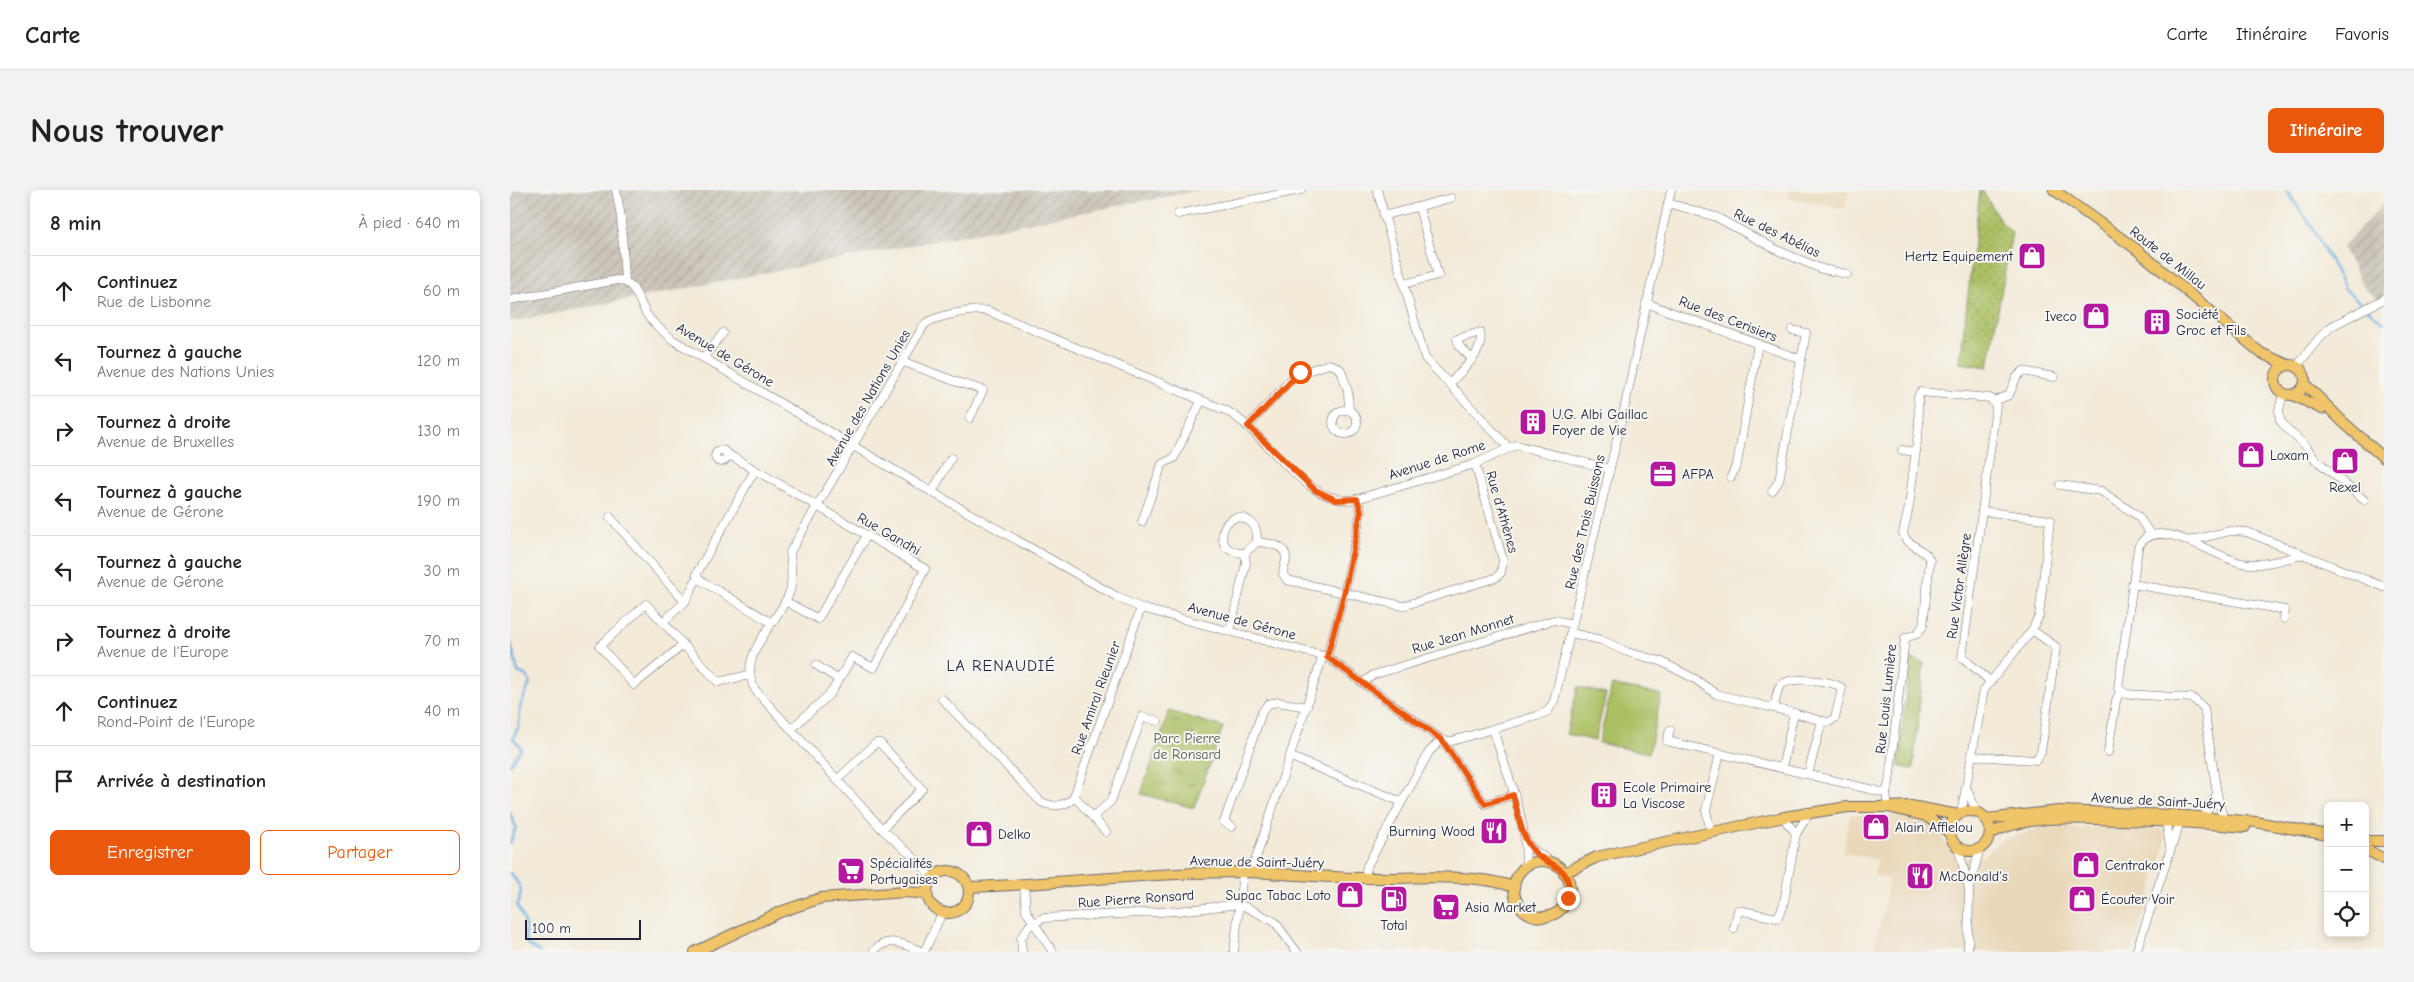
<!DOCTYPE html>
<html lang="fr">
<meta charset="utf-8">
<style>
:root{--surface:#fff;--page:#f2f2f2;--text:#222;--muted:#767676;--line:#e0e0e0;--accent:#ea580c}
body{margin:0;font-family:"Comic Neue",sans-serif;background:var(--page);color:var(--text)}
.controls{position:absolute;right:15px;bottom:15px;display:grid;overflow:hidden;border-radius:8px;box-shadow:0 2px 8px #0003}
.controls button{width:45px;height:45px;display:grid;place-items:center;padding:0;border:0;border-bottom:1px solid var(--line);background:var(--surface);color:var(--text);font:25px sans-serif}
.scale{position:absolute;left:15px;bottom:12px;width:116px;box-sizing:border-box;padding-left:5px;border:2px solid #22223b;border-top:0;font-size:14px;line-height:18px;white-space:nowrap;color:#22223b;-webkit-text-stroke:4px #f6f6f2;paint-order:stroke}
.stop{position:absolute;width:15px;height:15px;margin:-11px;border:4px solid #ea580c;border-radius:50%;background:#fff}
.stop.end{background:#ea580c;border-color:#fff;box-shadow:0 1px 5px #0008}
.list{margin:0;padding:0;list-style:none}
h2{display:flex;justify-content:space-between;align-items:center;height:65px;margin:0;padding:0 20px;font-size:21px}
h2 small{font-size:16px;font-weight:400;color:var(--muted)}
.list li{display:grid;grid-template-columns:32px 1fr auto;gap:15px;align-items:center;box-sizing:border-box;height:70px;padding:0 20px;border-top:1px solid var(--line)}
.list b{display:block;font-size:19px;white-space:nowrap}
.list p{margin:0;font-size:16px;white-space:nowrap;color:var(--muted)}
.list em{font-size:16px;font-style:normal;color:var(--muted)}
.actions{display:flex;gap:10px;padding:15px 20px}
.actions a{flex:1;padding:11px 0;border:1px solid var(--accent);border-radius:8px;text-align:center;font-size:18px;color:var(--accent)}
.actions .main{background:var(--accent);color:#fff}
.icon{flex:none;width:28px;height:28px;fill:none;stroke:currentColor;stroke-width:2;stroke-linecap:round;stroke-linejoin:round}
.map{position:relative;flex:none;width:1874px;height:762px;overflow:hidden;border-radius:8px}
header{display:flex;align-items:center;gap:30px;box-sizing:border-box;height:70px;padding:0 25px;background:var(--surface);border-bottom:1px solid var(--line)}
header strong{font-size:24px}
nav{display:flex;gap:28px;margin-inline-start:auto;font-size:18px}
.intro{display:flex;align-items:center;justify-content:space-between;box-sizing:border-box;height:120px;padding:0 30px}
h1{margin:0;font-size:35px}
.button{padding:12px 22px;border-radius:8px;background:var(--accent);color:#fff;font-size:18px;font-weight:700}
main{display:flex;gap:30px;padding:0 30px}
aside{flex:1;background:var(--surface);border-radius:8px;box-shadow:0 2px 8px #0003}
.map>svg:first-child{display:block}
.built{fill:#ead8ba}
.industrial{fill:url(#industrial-furrows)}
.grass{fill:url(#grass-dots);stroke:#66704f}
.park{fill:url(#park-tufts);stroke:#66704f}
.pitch{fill:#abbf63;stroke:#66704f}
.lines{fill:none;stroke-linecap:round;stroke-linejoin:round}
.stream{stroke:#72b1e5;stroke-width:2.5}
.minor-casing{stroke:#6b6872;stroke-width:9}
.major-casing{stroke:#6b6872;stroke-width:12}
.minor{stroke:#fff;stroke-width:8}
.major{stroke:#f0c469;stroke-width:10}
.route{stroke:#ea580c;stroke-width:6}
.labels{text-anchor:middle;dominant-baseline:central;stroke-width:4;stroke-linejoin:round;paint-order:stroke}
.street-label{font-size:14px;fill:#22223b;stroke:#f6f6f2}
.poi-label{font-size:14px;fill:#22223b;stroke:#f6f6f2;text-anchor:start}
.park-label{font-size:14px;fill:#525949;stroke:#f6f6f2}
.quarter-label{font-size:16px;letter-spacing:1px;fill:#22223b;stroke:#f6f6f2}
</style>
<header>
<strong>Carte</strong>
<nav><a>Carte</a><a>Itinéraire</a><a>Favoris</a></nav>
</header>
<div class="intro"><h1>Nous trouver</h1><a class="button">Itinéraire</a></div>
<main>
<aside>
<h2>8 min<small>À pied · 640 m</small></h2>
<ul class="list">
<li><svg class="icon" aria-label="ahead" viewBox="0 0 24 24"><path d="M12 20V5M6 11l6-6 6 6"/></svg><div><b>Continuez</b><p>Rue de Lisbonne</p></div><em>60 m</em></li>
<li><svg class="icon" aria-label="left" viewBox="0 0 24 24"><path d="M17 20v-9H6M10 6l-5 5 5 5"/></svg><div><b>Tournez à gauche</b><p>Avenue des Nations Unies</p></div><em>120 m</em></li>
<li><svg class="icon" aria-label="right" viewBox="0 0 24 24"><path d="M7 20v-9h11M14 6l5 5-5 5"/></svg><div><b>Tournez à droite</b><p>Avenue de Bruxelles</p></div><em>130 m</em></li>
<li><svg class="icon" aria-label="left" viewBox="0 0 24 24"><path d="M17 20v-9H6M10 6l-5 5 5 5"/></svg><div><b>Tournez à gauche</b><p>Avenue de Gérone</p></div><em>190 m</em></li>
<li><svg class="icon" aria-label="left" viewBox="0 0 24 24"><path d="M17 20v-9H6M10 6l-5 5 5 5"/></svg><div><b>Tournez à gauche</b><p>Avenue de Gérone</p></div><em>30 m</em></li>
<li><svg class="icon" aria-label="right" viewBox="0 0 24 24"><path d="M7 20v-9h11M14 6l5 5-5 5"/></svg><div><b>Tournez à droite</b><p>Avenue de l'Europe</p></div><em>70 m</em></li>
<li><svg class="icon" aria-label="ahead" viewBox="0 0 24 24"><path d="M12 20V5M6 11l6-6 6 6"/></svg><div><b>Continuez</b><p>Rond-Point de l'Europe</p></div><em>40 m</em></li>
<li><svg class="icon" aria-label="arrive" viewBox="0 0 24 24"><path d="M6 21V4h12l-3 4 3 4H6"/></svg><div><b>Arrivée à destination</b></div></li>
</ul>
<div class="actions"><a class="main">Enregistrer</a><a>Partager</a></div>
</aside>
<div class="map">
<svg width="1874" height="762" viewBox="0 0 1874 762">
<defs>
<pattern id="industrial-furrows" width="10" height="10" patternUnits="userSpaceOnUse" patternTransform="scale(1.25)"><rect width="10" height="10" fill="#cac3b8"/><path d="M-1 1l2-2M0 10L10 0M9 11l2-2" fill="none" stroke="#ada79f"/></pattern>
<pattern id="grass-dots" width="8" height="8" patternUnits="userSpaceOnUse" patternTransform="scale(1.25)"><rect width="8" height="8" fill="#abbf63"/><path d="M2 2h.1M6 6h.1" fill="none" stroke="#8b9b53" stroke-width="1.8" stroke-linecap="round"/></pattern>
<pattern id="park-tufts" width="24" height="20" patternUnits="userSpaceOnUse" patternTransform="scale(1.25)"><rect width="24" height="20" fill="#abbf63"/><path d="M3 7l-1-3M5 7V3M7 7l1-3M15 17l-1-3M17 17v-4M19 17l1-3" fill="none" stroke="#8b9b53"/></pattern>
</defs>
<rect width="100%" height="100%" fill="#f6f6f2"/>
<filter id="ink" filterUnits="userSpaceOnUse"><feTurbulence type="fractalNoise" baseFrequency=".02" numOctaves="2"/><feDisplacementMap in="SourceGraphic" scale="10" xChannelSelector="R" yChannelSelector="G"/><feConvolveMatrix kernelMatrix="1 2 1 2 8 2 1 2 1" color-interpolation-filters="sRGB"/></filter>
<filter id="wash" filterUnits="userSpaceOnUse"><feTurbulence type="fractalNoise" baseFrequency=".0096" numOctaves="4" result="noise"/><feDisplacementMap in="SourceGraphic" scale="20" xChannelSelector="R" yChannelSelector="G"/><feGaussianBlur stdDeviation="1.12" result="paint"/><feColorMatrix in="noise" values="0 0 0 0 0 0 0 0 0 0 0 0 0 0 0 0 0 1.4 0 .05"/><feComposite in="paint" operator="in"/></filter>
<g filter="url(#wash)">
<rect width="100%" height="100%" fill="#f3ead8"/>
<g class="built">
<polygon points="1280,0 1339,0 1335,19 1278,8"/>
<polygon points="1340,625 1390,625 1419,634 1432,644 1435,653 1447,669 1472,667 1492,650 1530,638 1648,638 1653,641 1655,647 1655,657 1622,762 1363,762 1373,723 1379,688 1364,685 1368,670 1333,663"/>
</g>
<g class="industrial">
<polygon points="0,0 690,0 0,132"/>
<polygon points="1874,14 1874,114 1855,99 1832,57"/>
</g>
<g class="grass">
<polygon points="1470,0 1472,0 1492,33 1502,42 1478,177 1450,173"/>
<polygon points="1400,468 1414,473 1403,579 1388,576"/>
</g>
<polygon class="park" points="659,521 713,537 684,618 631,604"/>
<g class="pitch">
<polygon points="1102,495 1151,505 1139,563 1089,553"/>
<polygon points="1068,497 1096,504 1085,551 1056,544"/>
</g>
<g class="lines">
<g class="stream">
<polyline points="1776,0 1801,35 1836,100 1874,133"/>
<polyline points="0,450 8,482 17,486 20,493 10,517 9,536 3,548 11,558 0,574"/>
<polyline points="0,623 6,637 0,653"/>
<path d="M0,683C11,697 14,698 7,716C9,721 13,727 14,732C20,749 6,750 30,762"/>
</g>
</g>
</g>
<g filter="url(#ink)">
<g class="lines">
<defs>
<g id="minor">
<polyline points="106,0 111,27 115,91"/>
<polyline points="867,0 915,168 999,258"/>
<polyline points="1158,13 1206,27 1269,61 1312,79 1337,84"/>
<polyline points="668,24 791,0"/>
<polyline points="873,26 941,8"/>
<polyline points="894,94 928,85 909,18"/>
<path d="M0,110L107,90C126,91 128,111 137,125C144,135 154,142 163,150L420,301L611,409L631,418L817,467L932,550L975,614L1003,605"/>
<polyline points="1136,113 1290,169"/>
<polyline points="193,168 213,143"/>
<polyline points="394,172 447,192 473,200 460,228"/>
<polyline points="1787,176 1810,147 1822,136 1874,109"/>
<path d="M939,194C951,181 976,162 970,142L947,149L950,157L962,169"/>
<polyline points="1773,204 1769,220 1770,230 1776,238 1796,256 1804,268 1854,310"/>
<polyline points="1484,211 1499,205 1506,188 1513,181 1544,187"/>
<circle cx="835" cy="232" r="12"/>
<polyline points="738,236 785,185 819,174 825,176 831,180 838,202 839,220"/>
<polyline points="1392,260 1406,262"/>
<circle cx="211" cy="266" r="6"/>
<polyline points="216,263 415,379 364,478 342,467 321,503 281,539"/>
<polyline points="245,280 187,383 187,388 262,433"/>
<polyline points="1221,287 1227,274 1248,154"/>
<polyline points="1550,295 1591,301 1628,326 1641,345"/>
<polyline points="1262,301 1269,291 1296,143 1282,140"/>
<polyline points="422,302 441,268"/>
<polyline points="100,327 175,412"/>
<polyline points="632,332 652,274 664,268 691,211"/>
<polyline points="1678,351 1720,341 1737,342 1874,397"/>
<path d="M735,363C696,364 714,314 739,331C747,336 747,344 747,352"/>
<polyline points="1622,394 1775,420 1774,429"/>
<polyline points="275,411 308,429 357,345"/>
<polyline points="153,432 175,412 187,388"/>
<path d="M720,441L736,373L735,363L747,352C757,353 776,354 776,368C776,373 773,379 773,384L777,390L893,416L985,388L991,383L993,370L965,274"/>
<polyline points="1061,443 1091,450 1117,462 1150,471 1185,489 1206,504 1284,523 1272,578"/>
<polyline points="173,455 124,495 90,456 136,414 208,492 239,485"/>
<polyline points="817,467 834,404 851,321 847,309"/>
<polyline points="306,475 329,490"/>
<polyline points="853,493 863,485 1044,430 1063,434"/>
<path d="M432,509L531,612C543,617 552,617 563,609L631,418"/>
<path d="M1264,518C1266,512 1266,499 1271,495C1282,486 1321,490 1332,498L1325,528L1319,532L1312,531L1298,584"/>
<polyline points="1284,523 1312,531"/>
<path d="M983,539C995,580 1020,634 1015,677"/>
<polyline points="1160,540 1157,551 1376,603 1378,617"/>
<polyline points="932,550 942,551 1027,526 1038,521 1044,511 1114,220 1161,0"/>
<polyline points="1598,562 1606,511 1610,501"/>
<polyline points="1463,566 1526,570 1531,562 1546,457 1522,440"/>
<polyline points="781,567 892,612"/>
<polyline points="327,590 366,553 370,553 412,599 372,639"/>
<polyline points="1457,599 1467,623"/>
<polyline points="1376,603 1379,593 1395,448 1407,444 1413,436 1420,370 1416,364 1396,350 1393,343 1399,317 1409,235 1408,207 1410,202 1480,208 1486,216 1472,321"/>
<polyline points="564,606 596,642"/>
<polyline points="1451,624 1474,500 1522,440 1529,426 1540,330 1472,321 1452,467 1480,491"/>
<polyline points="1694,626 1707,604"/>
<polyline points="583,627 601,611 632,527 648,531"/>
<path d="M1274,627C1276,634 1282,637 1286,644"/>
<path d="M1713,628L1707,604L1694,518L1682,508L1616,504L1608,498L1628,358C1644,321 1707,369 1732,373C1752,377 1773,369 1793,365"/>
<polyline points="1656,631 1660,657"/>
<polyline points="722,637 714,632 752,522 758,514 768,512 797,517"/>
<polyline points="1201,643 1196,620 1210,564"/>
<polyline points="1017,651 1020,657 1042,673"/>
<polyline points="1448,657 1459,699 1458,762"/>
<polyline points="741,683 813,466"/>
<path d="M421,688L411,674L372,639L246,501C224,465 269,434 280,401C283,389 281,374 280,362L414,135C423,126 465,118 478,121L717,221C758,244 796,319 847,309L965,274L1006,255L1100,279"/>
<polyline points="855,688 857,676 919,562 931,550"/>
<polyline points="514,694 516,721 543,762"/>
<polyline points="1460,695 1470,658"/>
<polyline points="1224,738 1228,720 1267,728 1273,717 1286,644 1296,628 1296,622"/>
<path d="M363,762C377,744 395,755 413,762"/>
<polyline points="414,762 432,723"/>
<polyline points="512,762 511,748 519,736 533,728 668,721 730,714 765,732 787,762"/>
<polyline points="724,762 733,682"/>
<polyline points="1626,762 1670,632"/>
</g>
<g id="major">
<polyline points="1544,0 1626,59 1751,163 1778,175"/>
<circle cx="1780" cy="190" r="15"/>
<polyline points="1795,194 1834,233 1874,268"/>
<polyline points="1783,205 1812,219"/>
<circle cx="1460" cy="641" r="20"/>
<polyline points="1476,629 1549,621 1664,625 1746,632 1818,645"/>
<polyline points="1440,643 1416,626 1378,617 1401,616 1448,625"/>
<path d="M1480,644C1518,623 1567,629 1610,630C1652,631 1694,633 1735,637"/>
<polyline points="1855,651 1874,651"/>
<polyline points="1855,659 1874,669"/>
<circle cx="1032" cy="699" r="28"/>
<circle cx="438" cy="702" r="21"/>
<polyline points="1054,683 1087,667 1118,660 1274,627 1338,617 1378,617"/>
<path d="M459,697C550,694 641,682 732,682C774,683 815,688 857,688C901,689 963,682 1004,697"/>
<polyline points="185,762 270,722 311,708 396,702 417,704"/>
</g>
</defs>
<use href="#minor" class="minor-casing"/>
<use href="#major" class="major-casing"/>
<use href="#minor" class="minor"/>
<use href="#major" class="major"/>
</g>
</g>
<g class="lines" filter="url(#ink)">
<path class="route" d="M790,182L738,236L805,300L826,310L847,309L851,321L834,404L817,467L932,550L975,614L1003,605C1008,621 1010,642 1020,656C1034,679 1064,671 1058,708"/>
</g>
<defs>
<symbol id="shop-square" viewBox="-11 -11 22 22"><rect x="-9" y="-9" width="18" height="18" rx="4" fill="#b5179e" stroke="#f6f6f2"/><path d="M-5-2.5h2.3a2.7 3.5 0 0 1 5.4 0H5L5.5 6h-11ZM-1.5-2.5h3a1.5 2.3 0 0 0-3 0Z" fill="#fff"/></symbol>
<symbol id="building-square" viewBox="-11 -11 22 22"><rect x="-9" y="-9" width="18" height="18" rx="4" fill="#b5179e" stroke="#f6f6f2"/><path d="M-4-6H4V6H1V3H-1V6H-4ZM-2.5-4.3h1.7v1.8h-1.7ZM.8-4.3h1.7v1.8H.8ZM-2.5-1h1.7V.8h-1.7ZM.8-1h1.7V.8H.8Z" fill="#fff"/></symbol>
<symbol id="office-square" viewBox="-11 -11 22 22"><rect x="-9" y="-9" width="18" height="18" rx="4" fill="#b5179e" stroke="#f6f6f2"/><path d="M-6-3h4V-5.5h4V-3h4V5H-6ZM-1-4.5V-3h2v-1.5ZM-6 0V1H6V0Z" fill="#fff"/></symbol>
<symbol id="restaurant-square" viewBox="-11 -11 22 22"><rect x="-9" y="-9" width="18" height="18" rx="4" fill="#b5179e" stroke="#f6f6f2"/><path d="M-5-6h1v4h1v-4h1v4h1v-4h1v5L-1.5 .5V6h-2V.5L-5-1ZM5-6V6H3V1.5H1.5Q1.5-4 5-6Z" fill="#fff"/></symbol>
<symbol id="supermarket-square" viewBox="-11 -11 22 22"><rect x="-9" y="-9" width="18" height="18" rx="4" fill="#b5179e" stroke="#f6f6f2"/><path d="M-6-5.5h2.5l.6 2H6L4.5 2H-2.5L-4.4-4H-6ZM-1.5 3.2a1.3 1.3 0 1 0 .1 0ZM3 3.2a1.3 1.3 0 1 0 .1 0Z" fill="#fff"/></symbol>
<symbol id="fuel-square" viewBox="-11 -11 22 22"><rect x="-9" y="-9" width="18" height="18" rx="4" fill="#b5179e" stroke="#f6f6f2"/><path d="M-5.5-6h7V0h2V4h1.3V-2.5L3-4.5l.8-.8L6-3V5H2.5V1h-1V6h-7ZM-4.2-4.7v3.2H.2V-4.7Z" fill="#fff"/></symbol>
</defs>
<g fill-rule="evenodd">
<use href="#shop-square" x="1506" y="50" width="32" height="32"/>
<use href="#shop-square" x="1570" y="110" width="32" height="32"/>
<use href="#building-square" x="1631" y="116" width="32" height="32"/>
<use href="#building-square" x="1007" y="216" width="32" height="32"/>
<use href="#shop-square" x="1725" y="249" width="32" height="32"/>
<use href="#shop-square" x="1819" y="255" width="32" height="32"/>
<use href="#office-square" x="1137" y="268" width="32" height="32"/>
<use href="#building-square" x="1078" y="589" width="32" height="32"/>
<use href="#shop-square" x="1350" y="621" width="32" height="32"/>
<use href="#restaurant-square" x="968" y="625" width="32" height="32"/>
<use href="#shop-square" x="453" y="628" width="32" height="32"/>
<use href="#shop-square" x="1560" y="659" width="32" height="32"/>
<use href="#supermarket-square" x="325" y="665" width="32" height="32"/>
<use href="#restaurant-square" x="1394" y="670" width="32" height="32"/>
<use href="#shop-square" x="824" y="689" width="32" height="32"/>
<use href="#fuel-square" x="868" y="693" width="32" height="32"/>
<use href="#shop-square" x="1556" y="693" width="32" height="32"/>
<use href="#supermarket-square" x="920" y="701" width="32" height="32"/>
</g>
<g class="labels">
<g class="street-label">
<text transform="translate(1267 43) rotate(26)">Rue des Abélias</text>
<text transform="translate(1658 68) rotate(38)">Route de Millau</text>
<text transform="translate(1218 129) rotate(21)">Rue des Cerisiers</text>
<text transform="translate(215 165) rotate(31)">Avenue de Gérone</text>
<text transform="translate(358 208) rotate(-60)">Avenue des Nations Unies</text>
<text transform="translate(927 270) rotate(-18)">Avenue de Rome</text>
<text transform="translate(992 322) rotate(74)">Rue d'Athènes</text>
<text transform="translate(1075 332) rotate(-77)">Rue des Trois Buissons</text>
<text transform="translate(379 344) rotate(30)">Rue Gandhi</text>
<text transform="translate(1449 396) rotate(-82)">Rue Victor Allègre</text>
<text transform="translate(732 431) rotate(15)">Avenue de Gérone</text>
<text transform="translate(953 444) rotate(-17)">Rue Jean Monnet</text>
<text transform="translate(586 508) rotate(-70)">Rue Amiral Rieunier</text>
<text transform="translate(1376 509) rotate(-84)">Rue Louis Lumière</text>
<text transform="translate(1648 611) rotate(3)">Avenue de Saint-Juéry</text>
<text transform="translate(747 672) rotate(1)">Avenue de Saint-Juéry</text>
<text transform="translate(626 709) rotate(-4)">Rue Pierre Ronsard</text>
</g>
<g class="poi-label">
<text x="1503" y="66" text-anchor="end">Hertz Equipement</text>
<text x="1666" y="124">Société<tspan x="1666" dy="16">Groc et Fils</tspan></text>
<text x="1567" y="126" text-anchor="end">Iveco</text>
<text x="1042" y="224">U.G. Albi Gaillac<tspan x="1042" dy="16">Foyer de Vie</tspan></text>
<text x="1760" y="265">Loxam</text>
<text x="1172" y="284">AFPA</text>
<text x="1835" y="297" text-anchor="middle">Rexel</text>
<text x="1113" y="597">Ecole Primaire<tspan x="1113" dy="16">La Viscose</tspan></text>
<text x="1385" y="637">Alain Afflelou</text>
<text x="965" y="641" text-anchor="end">Burning Wood</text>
<text x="488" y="644">Delko</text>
<text x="360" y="673">Spécialités<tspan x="360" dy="16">Portugaises</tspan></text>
<text x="1595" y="675">Centrakor</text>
<text x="1429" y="686">McDonald's</text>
<text x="821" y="705" text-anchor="end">Supac Tabac Loto</text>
<text x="1591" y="709">Écouter Voir</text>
<text x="955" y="717">Asia Market</text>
<text x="884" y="735" text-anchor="middle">Total</text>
</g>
<g class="park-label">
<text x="677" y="548">Parc Pierre<tspan x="677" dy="16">de Ronsard</tspan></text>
</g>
<g class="quarter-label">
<text x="491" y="476">LA RENAUDIÉ</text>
</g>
</g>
</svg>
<div class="controls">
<button>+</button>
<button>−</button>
<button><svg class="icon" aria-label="locate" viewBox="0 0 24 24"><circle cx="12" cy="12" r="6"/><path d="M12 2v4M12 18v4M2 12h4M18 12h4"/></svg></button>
</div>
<div class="scale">100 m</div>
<div class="stop" style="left:790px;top:182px"></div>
<div class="stop end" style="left:1058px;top:708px"></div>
</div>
</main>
